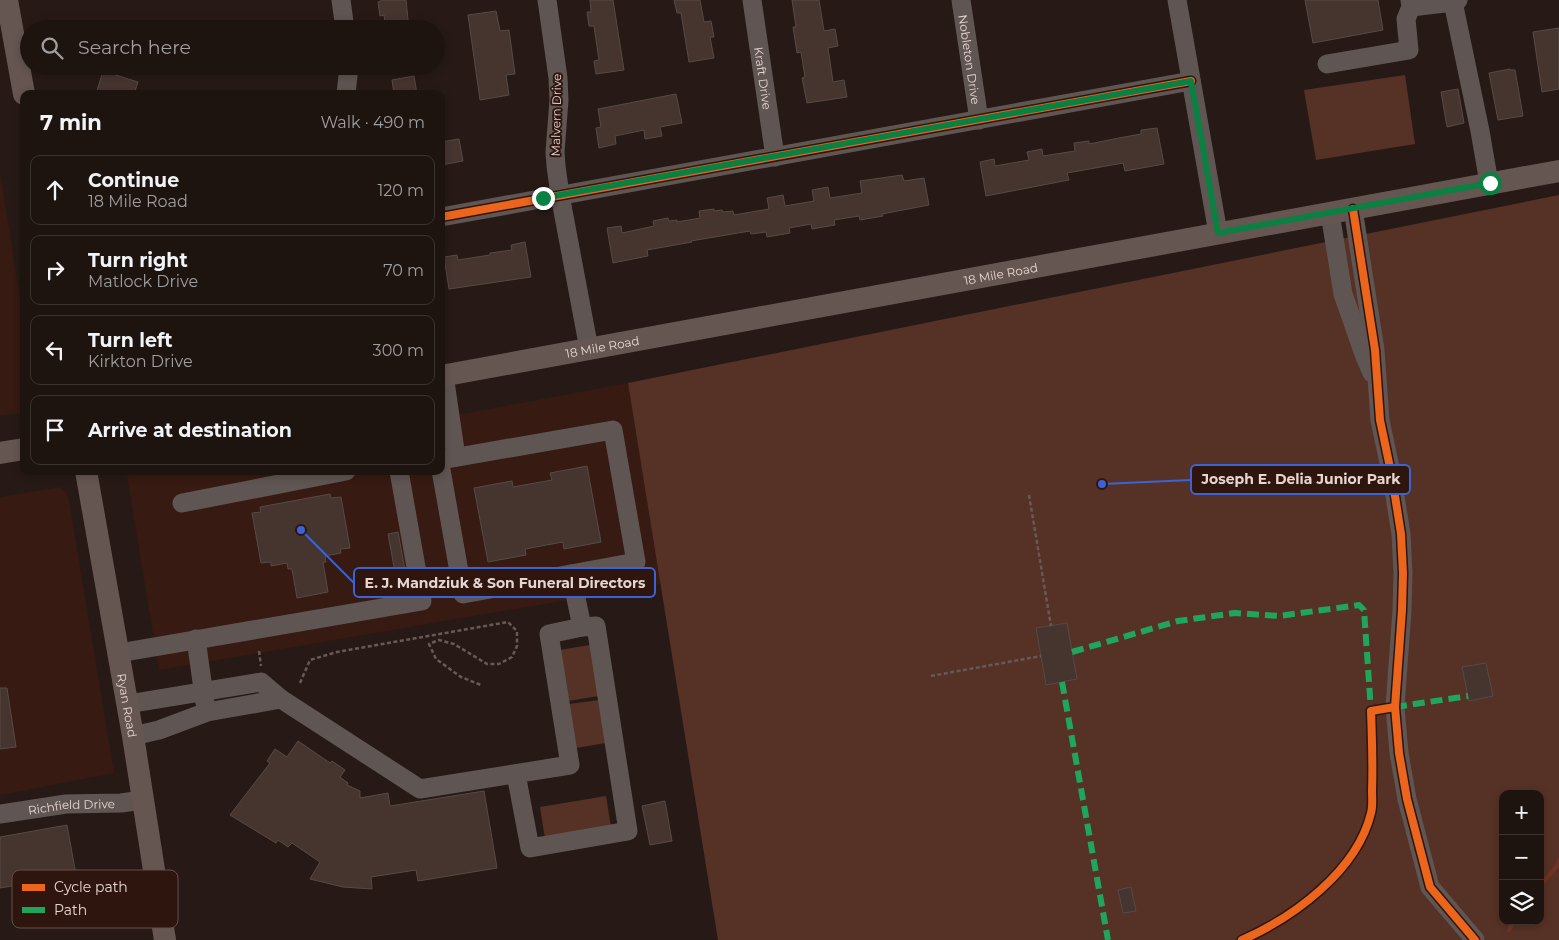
<!DOCTYPE html>
<meta charset="utf-8">
<style>
:root{--surface:#1d1410;--page:#251d19;--text:#f1f3f6;--muted:#a09e9f;--line:#3b3330}
body{margin:0;font-family:Montserrat,sans-serif;background:var(--page);color:var(--text)}
.controls{position:absolute;right:15px;bottom:15px;display:grid;overflow:hidden;border-radius:10px;box-shadow:0 2px 8px #0003}
.controls button{width:45px;height:45px;display:grid;place-items:center;padding:0;border:0;border-bottom:1px solid var(--line);background:var(--surface);color:var(--text);font:25px sans-serif}
.stop{position:absolute;width:15px;height:15px;margin:-11px;border:4px solid #0b8043;border-radius:50%;background:#fff}
.stop.end{background:#0b8043;border-color:#fff;box-shadow:0 1px 5px #0008}
.list{margin:0;padding:0;list-style:none}
h2{display:flex;justify-content:space-between;align-items:center;height:65px;margin:0;padding:0 20px;font-size:21px}
h2 small{font-size:16px;font-weight:400;color:var(--muted)}
.list li{display:grid;grid-template-columns:32px 1fr auto;gap:15px;align-items:center;box-sizing:border-box;height:70px;margin:0 10px 10px;padding:0 10px;border:1px solid var(--line);border-radius:10px}
.list b{display:block;font-size:19px;white-space:nowrap}
.list p{margin:0;font-size:16px;white-space:nowrap;color:var(--muted)}
.list em{font-size:16px;font-style:normal;color:var(--muted)}
.icon{flex:none;width:28px;height:28px;fill:none;stroke:currentColor;stroke-width:2;stroke-linecap:round;stroke-linejoin:round}
.map{position:relative;flex:none;width:1559px;height:940px;overflow:hidden}
.search{position:absolute;background:var(--surface);box-shadow:0 2px 8px #0003;left:20px;top:20px;width:425px;height:55px;display:flex;align-items:center;gap:12px;box-sizing:border-box;padding:0 18px;border-radius:28px;color:var(--muted);font-size:19px}
.panel{position:absolute;background:var(--surface);box-shadow:0 2px 8px #0003;left:20px;top:90px;width:425px;height:385px;border-radius:10px}
.map>svg:first-child{display:block}
.built{fill:#371a12}
.green{fill:#563126;fill-rule:evenodd}
.lines{fill:none;stroke-linecap:round;stroke-linejoin:round}
.stream{stroke:#703320;stroke-width:4.5}
.building{fill:#46342f;stroke:#564a47}
.path{stroke:#645b57;stroke-width:2.5;stroke-dasharray:4 2.5;stroke-linecap:butt}
.minor{stroke:#5f5552;stroke-width:19}
.major{stroke:#665652;stroke-width:22}
.quiet{stroke:#20a55d;stroke-width:6;stroke-dasharray:12 6;stroke-linecap:butt}
.cycleway-casing{stroke:#2e160f;stroke-width:11}
.cycleway{stroke:#eb651d;stroke-width:8}
.route{stroke:#0b8043;stroke-width:6}
.labels{text-anchor:middle;dominant-baseline:central;stroke-width:4;stroke-linejoin:round;paint-order:stroke}
.street-label{font-size:12px;fill:#e6d5d0;stroke:#2e160f}
.key{fill:#2e160f;stroke:#654f49;stroke-width:1}
.key-label{font-size:14px;fill:#e6d5d0}
.leader{fill:none;stroke:#3b62d7;stroke-width:2}
.callout-dot{fill:#3b62d7;stroke:#2e160f;stroke-width:2}
.callout{fill:#2e160f;stroke:#3b62d7;stroke-width:2}
.callout-label{font-size:14px;text-anchor:middle;font-weight:bold;fill:#e6d5d0}
</style>
<div class="map">
<svg width="1559" height="940" viewBox="0 0 1559 940">
<rect width="100%" height="100%" fill="#271a16"/>
<g class="built">
<polygon points="0,172 24,325 24,412 0,416"/>
<polygon points="628,383 661,584 159,670 127,476 154,471 441,471 441,418"/>
<polygon points="60,487 66,493 69,500 114,773 0,795 0,497"/>
</g>
<g class="green">
<polygon points="1405,75 1415,144 1316,160 1304,90"/>
<path d="M1559,195V940H718L628,383ZM1503,794H1540V921H1503Z"/>
<polygon points="590,645 599,696 568,701 559,650"/>
<polygon points="599,700 606,743 576,748 569,704"/>
<polygon points="606,796 612,834 546,845 540,807"/>
</g>
<g class="lines">
<g class="stream">
<polyline points="1540,886 1558,865 1559,861"/>
<polyline points="1509,930 1514,921"/>
</g>
</g>
<g class="building">
<polygon points="383,0 406,0 409,29 386,29 384,15 380,16 378,2"/>
<polygon points="590,0 613,0 624,70 596,74 594,61 599,60 594,26 589,26 587,12 591,12"/>
<polygon points="674,0 700,0 704,22 711,21 714,37 710,37 714,58 689,62 681,13 677,13"/>
<polygon points="792,0 819,0 824,31 835,29 838,46 828,48 833,82 844,80 847,97 807,103 802,78 805,77 801,52 797,53 793,27 796,27"/>
<polygon points="1305,0 1378,0 1383,30 1313,43"/>
<polygon points="496,11 500,31 509,30 515,74 506,75 509,95 480,100 468,15"/>
<polygon points="1559,28 1559,89 1542,92 1533,32"/>
<polygon points="1510,69 1510,70 1515,70 1523,116 1498,120 1489,73"/>
<polygon points="103,71 138,82 134,94 96,94"/>
<polygon points="414,76 417,94 394,94 392,80"/>
<polygon points="1458,89 1464,123 1447,127 1441,92"/>
<polygon points="676,94 682,123 660,127 662,136 645,139 644,130 615,136 616,144 599,148 596,128 601,127 598,109"/>
<polygon points="1157,128 1164,164 1125,171 1123,163 1067,173 1069,180 986,196 980,162 994,159 995,166 1029,160 1027,152 1042,149 1043,156 1075,151 1074,143 1089,141 1089,144 1119,138 1141,134 1141,130"/>
<polygon points="459,139 463,161 441,165 441,142"/>
<polygon points="902,175 904,181 924,178 929,205 882,214 883,216 860,220 859,216 834,220 835,225 812,229 811,224 789,228 790,233 767,237 766,232 751,234 750,231 691,241 692,242 647,250 648,256 613,263 607,228 621,226 622,233 654,226 653,221 668,218 669,221 677,220 677,222 700,218 699,211 714,209 714,211 722,210 723,212 733,211 734,215 769,209 767,198 783,195 785,206 814,201 812,190 828,187 830,198 862,193 860,181"/>
<polygon points="525,242 531,277 449,289 444,257 457,255 458,260 490,255 490,253 512,250 511,245"/>
<polygon points="587,466 601,542 564,549 563,542 525,549 526,555 488,562 474,488 512,481 513,487 552,480 550,473"/>
<polygon points="330,494 331,498 341,497 350,548 340,549 341,553 325,556 326,562 323,562 328,592 297,598 292,569 288,569 287,563 271,566 271,562 261,563 252,513 261,512 260,507"/>
<polygon points="398,532 409,592 399,594 388,534"/>
<polygon points="1067,623 1077,679 1046,685 1036,628"/>
<polygon points="1486,663 1493,696 1469,701 1462,667"/>
<polygon points="0,688 7,688 16,747 0,749"/>
<polygon points="298,741 330,763 332,761 345,770 340,777 348,783 347,785 360,791 360,798 388,793 390,806 484,791 497,868 418,881 416,870 371,877 372,889 343,887 310,879 320,862 292,843 288,847 278,840 276,843 230,815 270,763 267,761 275,749 287,757"/>
<polygon points="665,801 672,841 650,845 642,806"/>
<polygon points="67,825 76,875 0,888 0,837"/>
<polygon points="1131,887 1136,911 1123,913 1118,890"/>
</g>
<g class="lines">
<g class="path">
<polyline points="1029,495 1051,626"/>
<polyline points="259,651 261,666"/>
<polyline points="931,676 1041,656"/>
<polyline points="300,683 310,660 337,652 508,622 517,631 517,646 512,657 499,664 487,664 454,644 439,640 429,644 436,659 461,677 481,685"/>
</g>
<g class="minor">
<polyline points="341,0 345,29"/>
<polyline points="547,0 558,78 559,100 555,152 556,166 560,195 589,349"/>
<path id="s1" d="M752,0L775,157"/>
<path id="s2" d="M961,0L979,120"/>
<polyline points="1177,0 1218,233"/>
<polyline points="1410,0 1411,7 1453,2 1453,0"/>
<polyline points="1458,0 1453,2 1480,131 1489,183"/>
<polyline points="1327,64 1409,50 1406,19 1411,7"/>
<polyline points="346,94 349,66"/>
<polyline points="1353,209 1375,350 1380,420 1392,477 1401,534 1403,573 1402,610 1395,707 1399,753 1407,799 1430,887 1475,940"/>
<polyline points="1330,213 1343,294 1364,354 1372,373"/>
<polyline points="441,217 1191,81"/>
<polyline points="444,375 456,457"/>
<polyline points="441,460 613,430 636,562 463,594 441,470"/>
<polyline points="182,503 346,471"/>
<polyline points="196,639 205,703"/>
<polyline points="119,653 422,601 399,471"/>
<polyline points="128,704 261,682 281,699 420,789 570,765 549,634 582,627 571,574"/>
<polyline points="133,736 159,730 207,712 281,699"/>
<polyline points="516,774 530,848 628,831 596,626 582,627"/>
<path id="s3" d="M0,814L66,804L121,803L143,800"/>
</g>
<g class="major">
<polyline points="7,0 24,94"/>
<path id="s4" d="M441,376L1559,171"/>
<polyline points="0,453 24,449"/>
<path id="s5" d="M86,471L133,736L165,940"/>
</g>
<g class="quiet">
<polyline points="1072,652 1178,621 1235,613 1279,616 1359,605 1364,610 1371,711"/>
<polyline points="1062,682 1108,940"/>
<polyline points="1395,707 1468,696"/>
</g>
<defs>
<g id="cycleway">
<polyline points="1353,209 1375,350 1380,420 1392,477 1401,534 1403,573 1402,610 1395,707 1399,753 1407,799 1430,887 1475,940"/>
<polyline points="441,217 1191,81"/>
<path d="M1242,940C1294,917 1357,871 1371,813C1373,806 1372,798 1372,791C1373,764 1372,737 1371,711L1395,707"/>
</g>
</defs>
<use href="#cycleway" class="cycleway-casing"/>
<use href="#cycleway" class="cycleway"/>
</g>
<g class="lines">
<polyline class="route" points="543,198 1191,81 1218,233 1490,183"/>
</g>
<g class="labels">
<g class="street-label">
<text stroke="none"><textPath href="#s2" startOffset="60">Nobleton Drive</textPath></text>
<text stroke="none"><textPath href="#s1" startOffset="79">Kraft Drive</textPath></text>
<text transform="translate(556 115) rotate(-89)">Malvern Drive</text>
<text stroke="none"><textPath href="#s4" startOffset="569">18 Mile Road</textPath></text>
<text stroke="none"><textPath href="#s4" startOffset="164">18 Mile Road</textPath></text>
<text stroke="none"><textPath href="#s5" startOffset="238">Ryan Road</textPath></text>
<text stroke="none"><textPath href="#s3" startOffset="72">Richfield Drive</textPath></text>
</g>
</g>
<rect x="12" y="870" width="166" height="58" rx="8" class="key"/>
<rect x="22" y="884" width="23" height="7" fill="#eb651d"/>
<rect x="22" y="907" width="23" height="6" fill="#20a55d"/>
<g class="key-label">
<text x="54" y="892">Cycle path</text>
<text x="54" y="915">Path</text>
</g>
<path class="leader" d="M1102 484L1191 480M301 530L354 583"/>
<g class="callout-dot">
<circle cx="1102" cy="484" r="5"/>
<circle cx="301" cy="530" r="5"/>
</g>
<g class="callout">
<rect x="1191" y="465" width="219" height="29" rx="5"/>
<rect x="354" y="568" width="301" height="29" rx="5"/>
</g>
<g class="callout-label">
<text x="1301" y="484">Joseph E. Delia Junior Park</text>
<text x="505" y="588">E. J. Mandziuk &amp; Son Funeral Directors</text>
</g>
</svg>
<div class="controls">
<button>+</button>
<button>−</button>
<button><svg class="icon" aria-label="layers" viewBox="0 0 24 24"><path d="M12 4l9 5-9 5-9-5zM3 14l9 5 9-5"/></svg></button>
</div>
<div class="stop" style="left:1490px;top:183px"></div>
<div class="stop end" style="left:543px;top:198px"></div>
<div class="search"><svg class="icon" aria-label="search" viewBox="0 0 24 24"><circle cx="10" cy="10" r="6"/><path d="M15 15l6 6"/></svg>Search here</div>
<section class="panel">
<h2>7 min<small>Walk · 490 m</small></h2>
<ul class="list">
<li><svg class="icon" aria-label="ahead" viewBox="0 0 24 24"><path d="M12 20V5M6 11l6-6 6 6"/></svg><div><b>Continue</b><p>18 Mile Road</p></div><em>120 m</em></li>
<li><svg class="icon" aria-label="right" viewBox="0 0 24 24"><path d="M7 20v-9h11M14 6l5 5-5 5"/></svg><div><b>Turn right</b><p>Matlock Drive</p></div><em>70 m</em></li>
<li><svg class="icon" aria-label="left" viewBox="0 0 24 24"><path d="M17 20v-9H6M10 6l-5 5 5 5"/></svg><div><b>Turn left</b><p>Kirkton Drive</p></div><em>300 m</em></li>
<li><svg class="icon" aria-label="arrive" viewBox="0 0 24 24"><path d="M6 21V4h12l-3 4 3 4H6"/></svg><div><b>Arrive at destination</b></div></li>
</ul>
</section>
</div>
